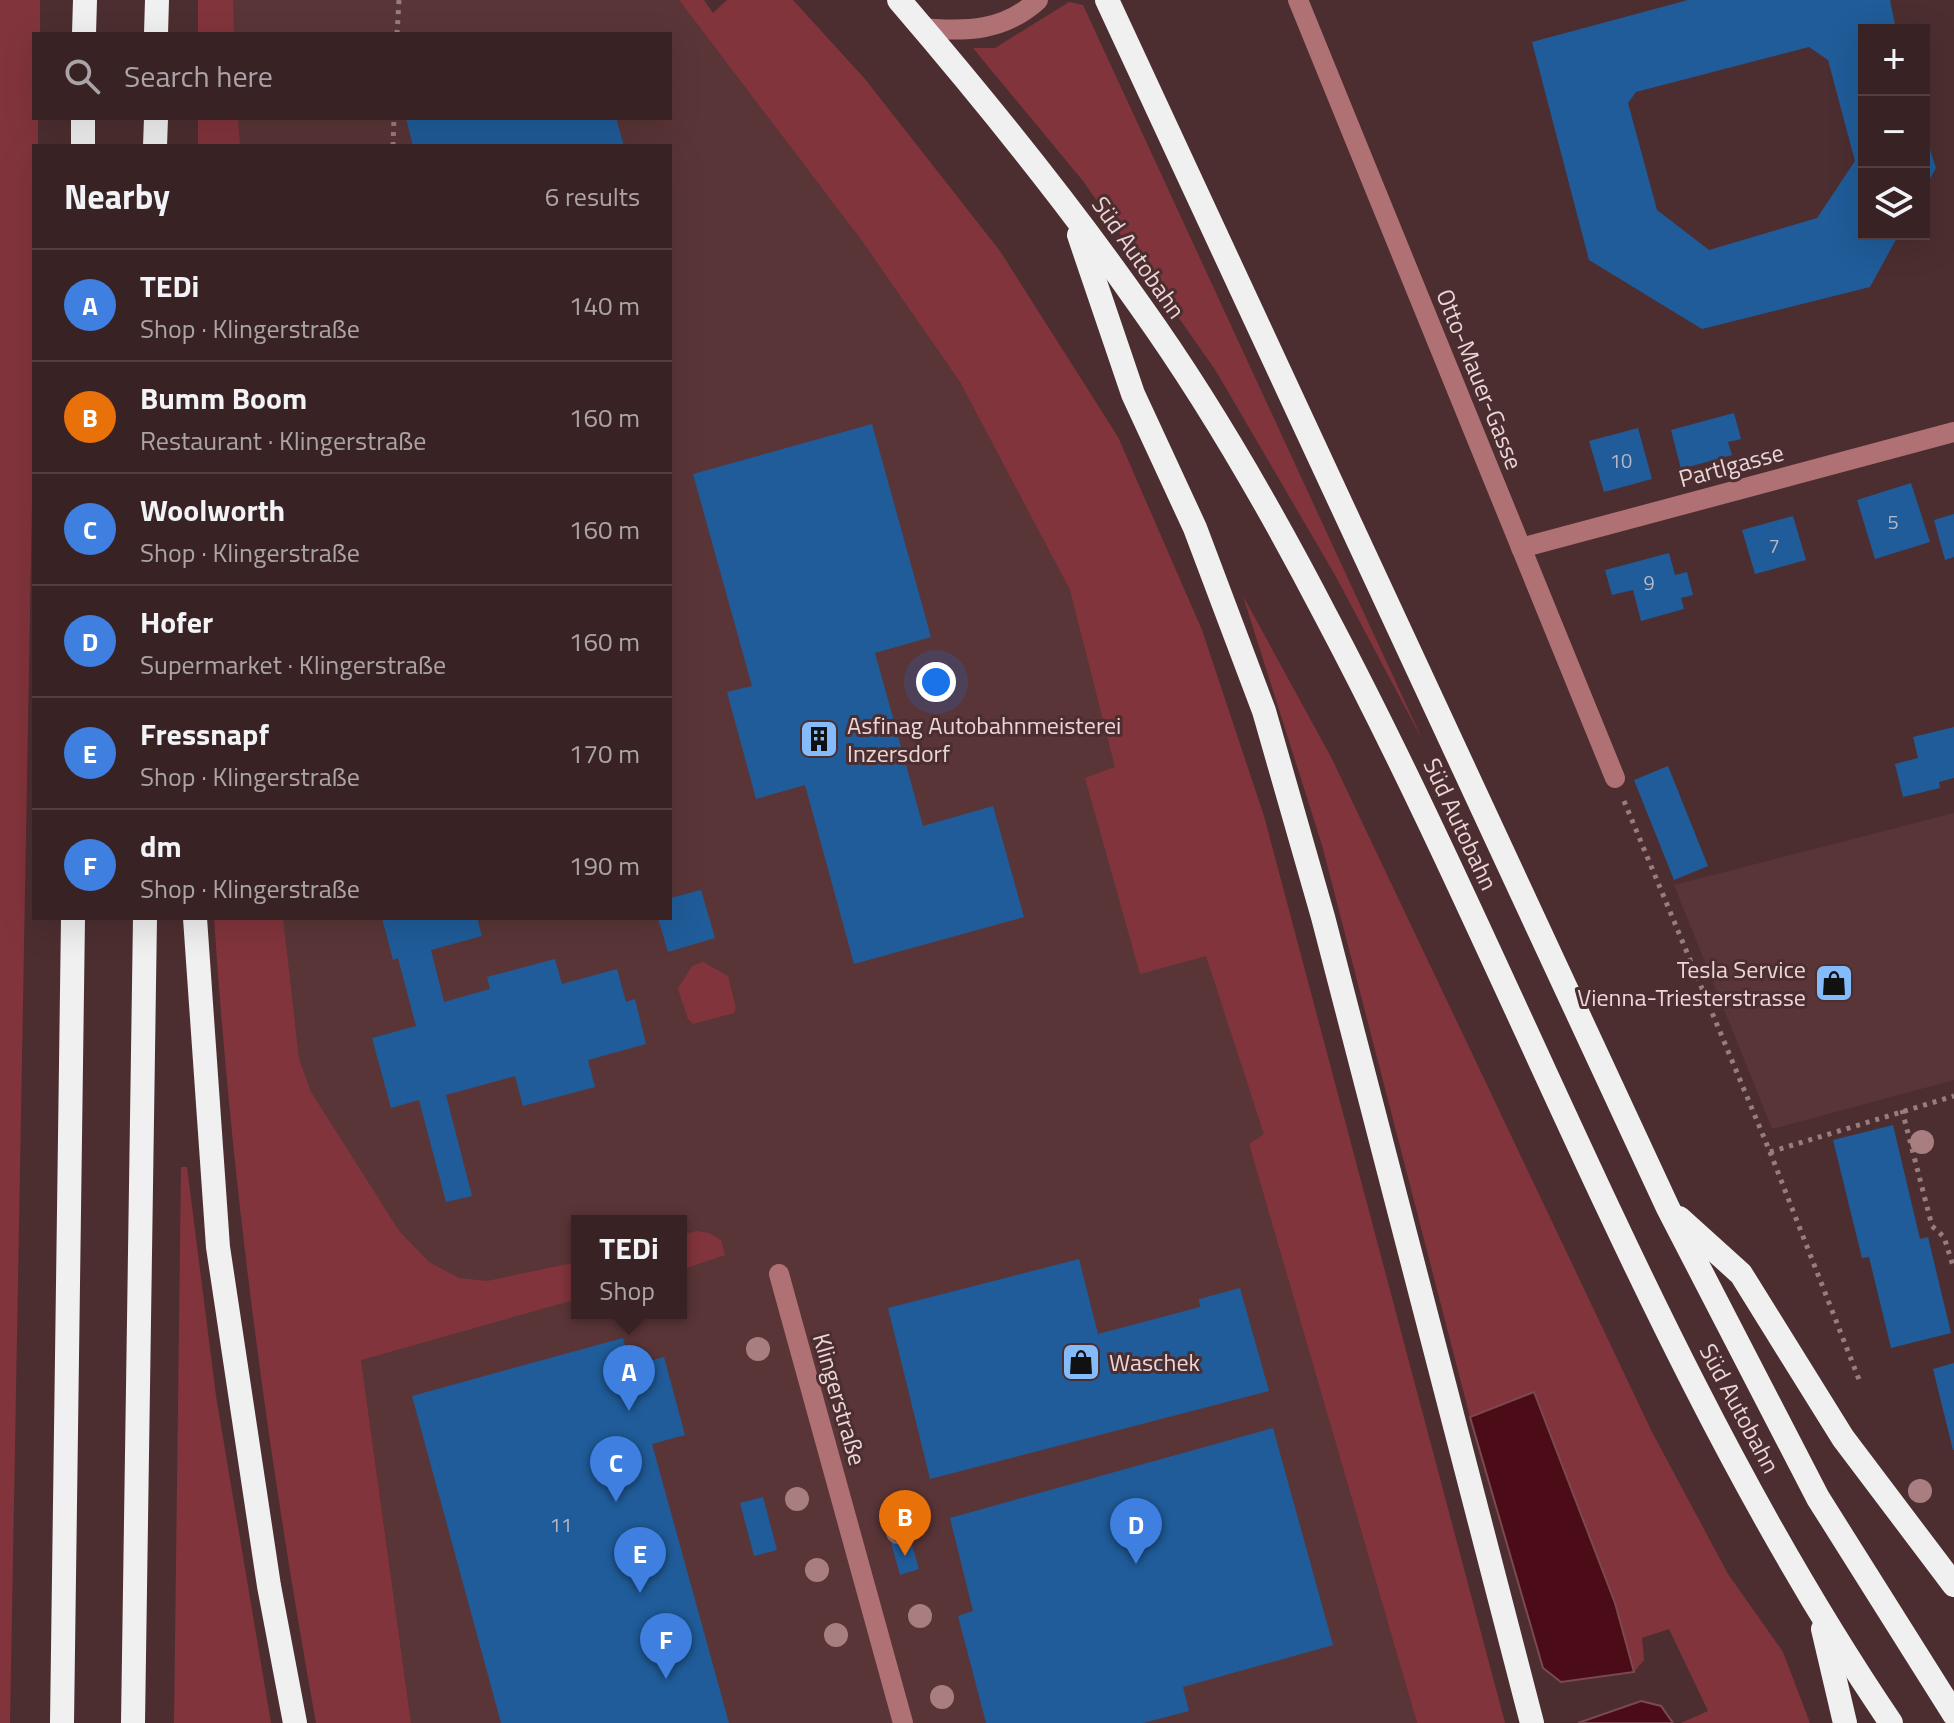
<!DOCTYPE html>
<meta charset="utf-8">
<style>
:root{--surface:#392224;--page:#442f31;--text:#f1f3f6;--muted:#aba4a6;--line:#533f41;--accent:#84bcfb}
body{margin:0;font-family:"Titillium Web",sans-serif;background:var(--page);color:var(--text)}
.controls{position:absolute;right:24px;top:24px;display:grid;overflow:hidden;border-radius:0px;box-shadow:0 8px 32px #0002}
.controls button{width:72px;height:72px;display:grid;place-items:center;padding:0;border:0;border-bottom:2px solid var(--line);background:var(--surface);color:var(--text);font:40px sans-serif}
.you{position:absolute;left:936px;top:682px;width:28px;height:28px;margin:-20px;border:6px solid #fff;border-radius:50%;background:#1a73e8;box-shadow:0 0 0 12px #1a73e833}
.badge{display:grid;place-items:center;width:52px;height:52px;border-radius:50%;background:var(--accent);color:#fff;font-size:26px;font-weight:700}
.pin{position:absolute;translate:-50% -66px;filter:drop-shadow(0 2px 4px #0008)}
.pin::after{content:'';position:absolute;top:42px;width:28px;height:24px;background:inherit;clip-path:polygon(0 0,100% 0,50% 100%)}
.popup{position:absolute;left:571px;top:1215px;width:116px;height:104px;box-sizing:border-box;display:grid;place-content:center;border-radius:0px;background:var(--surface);filter:drop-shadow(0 2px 6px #0005);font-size:26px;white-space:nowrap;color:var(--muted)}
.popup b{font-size:30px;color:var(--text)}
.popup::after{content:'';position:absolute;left:50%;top:100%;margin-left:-16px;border:16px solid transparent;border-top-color:var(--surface)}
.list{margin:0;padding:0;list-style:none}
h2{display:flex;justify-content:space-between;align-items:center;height:104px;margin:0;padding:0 32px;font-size:34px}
h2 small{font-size:26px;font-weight:400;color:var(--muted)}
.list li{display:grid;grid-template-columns:52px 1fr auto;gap:24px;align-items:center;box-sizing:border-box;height:112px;padding:0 32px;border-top:2px solid var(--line)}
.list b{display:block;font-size:30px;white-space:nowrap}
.list p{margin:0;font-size:26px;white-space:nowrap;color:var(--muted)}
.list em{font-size:26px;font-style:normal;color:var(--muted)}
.icon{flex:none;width:44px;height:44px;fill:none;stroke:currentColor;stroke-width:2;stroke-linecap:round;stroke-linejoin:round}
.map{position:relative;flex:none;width:1954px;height:1723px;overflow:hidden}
.search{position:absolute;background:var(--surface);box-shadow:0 8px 32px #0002;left:32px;top:32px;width:640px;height:88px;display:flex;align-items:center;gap:20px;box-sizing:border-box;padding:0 28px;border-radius:0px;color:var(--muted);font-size:30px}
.panel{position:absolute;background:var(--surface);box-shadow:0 8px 32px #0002;left:32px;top:144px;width:640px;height:776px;border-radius:0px}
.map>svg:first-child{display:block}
.built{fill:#5a3537;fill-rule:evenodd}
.green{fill:#82343c}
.water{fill:#4c0c17;stroke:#7b4950;stroke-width:2}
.building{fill:#205c99;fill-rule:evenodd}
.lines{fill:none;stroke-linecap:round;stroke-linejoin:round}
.path{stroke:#967e7f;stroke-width:5;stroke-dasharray:4 6;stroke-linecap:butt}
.minor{stroke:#b07174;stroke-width:20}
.highway{stroke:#f0f0f0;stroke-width:24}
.tree{fill:#a87e80}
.labels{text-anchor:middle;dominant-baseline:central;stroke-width:6;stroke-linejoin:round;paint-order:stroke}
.number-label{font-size:20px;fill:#b7b8c7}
.street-label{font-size:24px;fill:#e9d6d6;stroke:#4c2e30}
.poi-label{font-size:24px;fill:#e9d6d6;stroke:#4c2e30;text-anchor:start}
</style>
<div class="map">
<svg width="1954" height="1723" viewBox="0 0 1954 1723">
<rect width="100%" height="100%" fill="#4c2e30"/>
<g class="built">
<path d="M227,0H679L862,241L960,382L1070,590L1206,955L1265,1134L1249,1144L1417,1723H411L361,1360L262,918H670V146H232L231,118H670V34H228ZM577,1221H681V1313H577Z"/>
<polygon points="1954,813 1954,1080 1772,1129 1674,885"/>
</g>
<g class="green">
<polygon points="0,0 40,0 40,34 34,34 34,118 38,118 38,146 34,146 34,392 10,1723 0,1723"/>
<polygon points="198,0 233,0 234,34 198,34"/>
<polygon points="679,0 704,0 713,13 727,0 793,0 865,79 1000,251 1118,437 1202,630 1264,816 1505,1723 1417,1723 1249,1144 1264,1134 1206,956 1140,974 1085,778 1115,767 1070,590 960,382 862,241"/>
<polygon points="1069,2 1083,5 1423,741 1335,575 1216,371 1083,181 973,48 995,48"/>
<polygon points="198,118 238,118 240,146 198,146"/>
<polygon points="1243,596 1332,759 1652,1432 1728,1574 1783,1652 1810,1723 1681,1723 1708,1711 1669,1629 1642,1638 1644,1660 1634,1672 1615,1603 1535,1393 1470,1417 1322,845"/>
<path d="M214,918H283L299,1059L311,1092L399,1231L429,1262L459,1278L487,1281L577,1262V1299L361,1360L411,1723H316C268,1456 232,1189 214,918Z"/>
<polygon points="703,962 728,976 736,1008 734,1013 693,1024 688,1019 678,989 692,966"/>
<polygon points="181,1167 187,1167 216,1396 271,1723 174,1723"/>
<polygon points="696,1231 709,1233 721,1240 725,1255 681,1270 681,1235"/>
</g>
<g class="water">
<polygon points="1534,1392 1615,1603 1634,1672 1561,1682 1543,1668 1470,1417"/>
<polygon points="1641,1701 1661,1706 1673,1723 1578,1723"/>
</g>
<g class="building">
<path d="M1688,0H1890L1896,30H1864V234H1899L1870,287L1702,329L1589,260L1532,42ZM1809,47L1828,60L1855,161L1817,218L1709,250L1657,210L1628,103L1636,92Z"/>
<polygon points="406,118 616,118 624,146 413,146"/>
<polygon points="1924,131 1936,168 1924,189"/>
<polygon points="1734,413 1741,439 1728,442 1732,455 1681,469 1671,430"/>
<polygon points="872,424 931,637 875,653 923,826 993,806 1024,917 854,964 805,785 756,799 727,692 752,686 693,474"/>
<polygon points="1638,428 1652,479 1604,492 1589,441"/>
<polygon points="1911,483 1930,542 1875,559 1857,500"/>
<polygon points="1954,514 1954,557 1945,560 1934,520"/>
<polygon points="1793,516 1806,560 1755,574 1742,530"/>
<polygon points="1669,553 1675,575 1687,572 1693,595 1681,598 1684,609 1641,621 1633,590 1612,595 1605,570"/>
<polygon points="1954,727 1954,778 1939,782 1940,788 1903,797 1895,764 1918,758 1913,737"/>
<polygon points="1668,766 1708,866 1674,880 1634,780"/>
<polygon points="701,890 715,938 668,952 658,918 670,918 670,898"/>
<polygon points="382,918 477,918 482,936 431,950 444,1002 490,989 487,977 555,959 562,984 617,969 626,1002 635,999 646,1044 588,1060 595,1087 523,1106 515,1076 446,1095 472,1196 446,1202 419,1100 391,1108 372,1038 416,1026 398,958 393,960"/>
<polygon points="1893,1125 1920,1239 1928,1237 1951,1333 1891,1348 1869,1257 1862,1258 1833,1140"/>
<polygon points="1079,1259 1098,1334 1200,1307 1199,1299 1240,1288 1269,1391 930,1479 888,1308"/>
<polygon points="623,1338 631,1366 664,1357 685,1435 652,1444 729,1723 501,1723 412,1396"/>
<polygon points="1954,1363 1954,1450 1953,1450 1933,1369"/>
<polygon points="1273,1428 1333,1645 1183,1687 1189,1711 1143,1723 986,1723 958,1616 973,1611 950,1518"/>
<polygon points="763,1497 777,1550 754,1556 740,1503"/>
<polygon points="910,1538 919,1569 900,1575 891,1543"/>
</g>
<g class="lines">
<g class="path">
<polyline points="397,34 399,0"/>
<polyline points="393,146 394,118"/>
<polyline points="1624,801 1770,1152 1860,1382"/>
<polyline points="1902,1110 1932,1226 1944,1237 1954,1269"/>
<polyline points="1770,1152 1954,1096"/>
</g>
<g class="minor">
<polyline points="1298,0 1615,778"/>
<path d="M923,28C967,32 1004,31 1038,0"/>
<polyline points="1521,548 1954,432"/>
<polyline points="779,1274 903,1723"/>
</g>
<g class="highway">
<path d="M899,0C984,99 1066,200 1141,307C1211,405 1271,510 1326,616C1520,982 1658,1379 1891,1723"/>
<polyline points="1107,0 1668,1208 1818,1498 1954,1714"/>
<polyline points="84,34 85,0"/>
<polyline points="156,34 157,0"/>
<polyline points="83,146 83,118"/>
<polyline points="155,146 156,118"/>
<polyline points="1079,235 1133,394 1195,528 1264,711 1323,917 1532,1723"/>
<polyline points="195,918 218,1247 269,1586 295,1723"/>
<polyline points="1679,1218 1741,1274 1843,1438 1954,1585"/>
<polyline points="1823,1629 1845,1723"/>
<polyline points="62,1723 73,918"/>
<polyline points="133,1723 145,918"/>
</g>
</g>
<g class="tree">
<circle cx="1922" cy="1142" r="12"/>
<circle cx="758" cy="1349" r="12"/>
<circle cx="1920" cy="1491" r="12"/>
<circle cx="797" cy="1499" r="12"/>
<circle cx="898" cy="1532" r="12"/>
<circle cx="817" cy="1570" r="12"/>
<circle cx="920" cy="1616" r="12"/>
<circle cx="836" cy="1635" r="12"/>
<circle cx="942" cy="1697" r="12"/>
</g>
<defs>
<symbol id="building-square" viewBox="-11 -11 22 22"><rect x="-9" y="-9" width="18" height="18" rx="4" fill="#84bcfb" stroke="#4c2e30"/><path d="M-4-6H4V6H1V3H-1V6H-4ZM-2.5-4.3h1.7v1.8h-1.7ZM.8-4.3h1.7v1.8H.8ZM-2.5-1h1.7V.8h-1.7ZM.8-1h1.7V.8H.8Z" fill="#111"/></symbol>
<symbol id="shop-square" viewBox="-11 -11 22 22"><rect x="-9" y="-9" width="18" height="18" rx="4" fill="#84bcfb" stroke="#4c2e30"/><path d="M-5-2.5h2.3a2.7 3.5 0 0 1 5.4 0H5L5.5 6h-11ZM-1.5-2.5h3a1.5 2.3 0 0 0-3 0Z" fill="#111"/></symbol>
</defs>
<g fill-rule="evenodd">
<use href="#building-square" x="797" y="717" width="44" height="44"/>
<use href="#shop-square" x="1812" y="961" width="44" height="44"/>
<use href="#shop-square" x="1059" y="1340" width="44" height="44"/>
</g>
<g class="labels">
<g class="number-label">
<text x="1621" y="460">10</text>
<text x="1893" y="521">5</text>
<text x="1774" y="545">7</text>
<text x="1649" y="582">9</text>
<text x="561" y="1524">11</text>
</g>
<g class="street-label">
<text transform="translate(1139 257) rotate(55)">Süd Autobahn</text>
<text transform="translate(1480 379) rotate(68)">Otto-Mauer-Gasse</text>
<text transform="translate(1731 465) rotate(-15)">Partlgasse</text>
<text transform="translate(1461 824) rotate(65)">Süd Autobahn</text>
<text transform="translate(840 1399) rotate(74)">Klingerstraße</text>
<text transform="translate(1740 1408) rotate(62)">Süd Autobahn</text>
</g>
<g class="poi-label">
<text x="847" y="725">Asfinag Autobahnmeisterei<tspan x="847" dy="28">Inzersdorf</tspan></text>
<text x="1806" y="969" text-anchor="end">Tesla Service<tspan x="1806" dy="28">Vienna-Triesterstrasse</tspan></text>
<text x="1109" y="1362">Waschek</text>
</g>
</g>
</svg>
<div class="controls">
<button>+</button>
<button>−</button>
<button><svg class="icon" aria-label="layers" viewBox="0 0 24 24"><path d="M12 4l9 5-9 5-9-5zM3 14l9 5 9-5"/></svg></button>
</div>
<div class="you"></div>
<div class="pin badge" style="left:629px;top:1411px;background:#3f7fe0">A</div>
<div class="popup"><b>TEDi</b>Shop</div>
<div class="pin badge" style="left:905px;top:1556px;background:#e8710a">B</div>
<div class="pin badge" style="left:616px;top:1502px;background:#3f7fe0">C</div>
<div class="pin badge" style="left:1136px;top:1564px;background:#3f7fe0">D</div>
<div class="pin badge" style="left:640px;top:1593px;background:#3f7fe0">E</div>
<div class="pin badge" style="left:666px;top:1679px;background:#3f7fe0">F</div>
<div class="search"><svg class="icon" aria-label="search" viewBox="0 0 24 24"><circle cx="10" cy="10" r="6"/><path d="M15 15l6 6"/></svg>Search here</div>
<section class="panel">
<h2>Nearby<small>6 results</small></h2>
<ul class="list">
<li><span class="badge" style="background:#3f7fe0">A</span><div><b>TEDi</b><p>Shop · Klingerstraße</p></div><em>140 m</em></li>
<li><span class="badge" style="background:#e8710a">B</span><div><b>Bumm Boom</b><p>Restaurant · Klingerstraße</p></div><em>160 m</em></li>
<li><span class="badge" style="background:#3f7fe0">C</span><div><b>Woolworth</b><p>Shop · Klingerstraße</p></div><em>160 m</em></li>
<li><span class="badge" style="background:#3f7fe0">D</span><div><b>Hofer</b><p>Supermarket · Klingerstraße</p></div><em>160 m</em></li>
<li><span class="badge" style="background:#3f7fe0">E</span><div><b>Fressnapf</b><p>Shop · Klingerstraße</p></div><em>170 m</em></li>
<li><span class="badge" style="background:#3f7fe0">F</span><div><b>dm</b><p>Shop · Klingerstraße</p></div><em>190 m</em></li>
</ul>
</section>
</div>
